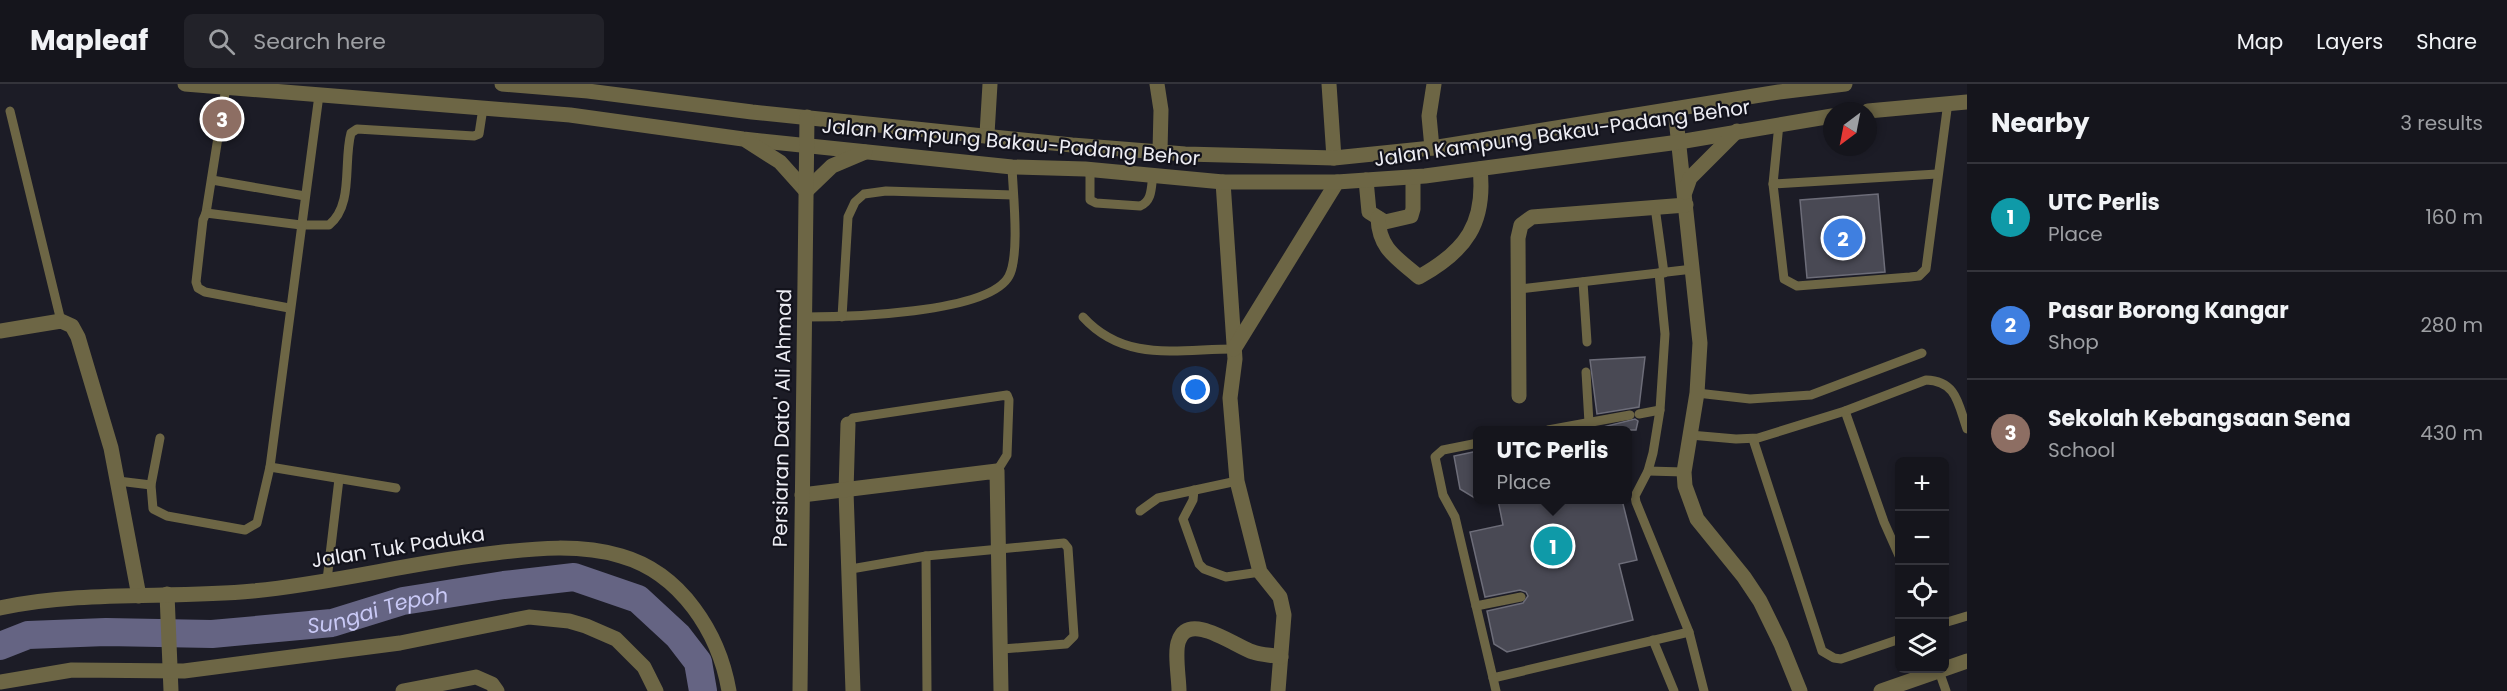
<!DOCTYPE html>
<meta charset="utf-8">
<style>
:root{--surface:#15151c;--page:#222229;--text:#f1f3f6;--muted:#9d9fa3;--line:#34343b;--accent:#d93025}
body{margin:0;font-family:Poppins,sans-serif;background:var(--page);color:var(--text)}
.controls{position:absolute;right:18px;bottom:18px;display:grid;overflow:hidden;border-radius:9px;box-shadow:0 3px 9px #0003}
.controls button{width:54px;height:54px;display:grid;place-items:center;padding:0;border:0;border-bottom:2px solid var(--line);background:var(--surface);color:var(--text);font:30px sans-serif}
.compass{position:absolute;left:1823px;top:18px;width:54px;height:54px;border-radius:50%;background:var(--surface);box-shadow:0 3px 9px #0003;rotate:212deg}
.you{position:absolute;left:1196px;top:306px;width:21px;height:21px;margin:-15px;border:4px solid #fff;border-radius:50%;background:#1a73e8;box-shadow:0 0 0 9px #1a73e833}
.badge{display:grid;place-items:center;width:39px;height:39px;border-radius:50%;background:var(--accent);color:#fff;font-size:20px;font-weight:700}
.pin{position:absolute;translate:-50% -50%;border:3px solid #fff;box-shadow:0 2px 6px #0006}
.popup{position:absolute;left:1473px;top:342px;width:159px;height:78px;box-sizing:border-box;display:grid;place-content:center;border-radius:9px;background:var(--surface);filter:drop-shadow(0 2px 4px #0005);font-size:20px;white-space:nowrap;color:var(--muted)}
.popup b{font-size:22px;color:var(--text)}
.popup::after{content:'';position:absolute;left:50%;top:100%;margin-left:-12px;border:12px solid transparent;border-top-color:var(--surface)}
.list{margin:0;padding:0;list-style:none}
h2{display:flex;justify-content:space-between;align-items:center;height:78px;margin:0;padding:0 24px;font-size:26px}
h2 small{font-size:20px;font-weight:400;color:var(--muted)}
.list li{display:grid;grid-template-columns:39px 1fr auto;gap:18px;align-items:center;box-sizing:border-box;height:108px;padding:0 24px;border-top:2px solid var(--line)}
.list b{display:block;font-size:22px;white-space:nowrap}
.list p{margin:0;font-size:20px;white-space:nowrap;color:var(--muted)}
.list em{font-size:20px;font-style:normal;color:var(--muted)}
.icon{flex:none;width:33px;height:33px;fill:none;stroke:currentColor;stroke-width:2;stroke-linecap:round;stroke-linejoin:round}
.map{position:relative;flex:none;width:1967px;height:607px;overflow:hidden}
header{display:flex;align-items:center;gap:36px;box-sizing:border-box;height:84px;padding:0 30px;background:var(--surface);border-bottom:2px solid var(--line)}
header strong{font-size:28px}
nav{display:flex;gap:33px;margin-inline-start:auto;font-size:21px}
.search{width:420px;height:54px;background:var(--page);display:flex;align-items:center;gap:15px;box-sizing:border-box;padding:0 21px;border-radius:9px;color:var(--muted);font-size:22px}
main{display:flex}
aside{flex:1;background:var(--surface)}
.map>svg:first-child{display:block}
.lines{fill:none;stroke-linecap:round;stroke-linejoin:round}
.river{stroke:#656483;stroke-width:28}
.building{fill:#494954;stroke:#6d6d79;stroke-width:1.5}
.service{stroke:#6d6645;stroke-width:9}
.minor{stroke:#6d6645;stroke-width:15}
.tertiary{stroke:#6d6645;stroke-width:15}
.labels{text-anchor:middle;dominant-baseline:central;stroke-width:4.5;stroke-linejoin:round;paint-order:stroke}
.street-label{font-size:20px;fill:#ededf4;stroke:#13131c}
.water-label{font-size:21px;font-style:italic;fill:#c9c9f6;stroke:#13131c}
</style>
<header>
<strong>Mapleaf</strong>
<div class="search"><svg class="icon" aria-label="search" viewBox="0 0 24 24"><circle cx="10" cy="10" r="6"/><path d="M15 15l6 6"/></svg>Search here</div>
<nav><a>Map</a><a>Layers</a><a>Share</a></nav>
</header>
<main>
<div class="map">
<svg width="1967" height="607" viewBox="0 0 1967 607">
<rect width="100%" height="100%" fill="#1c1c26"/>
<g class="lines">
<path class="river" id="s1" d="M0,562L28,551L106,548L212,550L332,539L403,517L504,501L574,493L638,515L678,552L698,578L703,607"/>
</g>
<g class="building">
<polygon points="1878,110 1885,188 1807,194 1800,116"/>
<polygon points="1645,273 1639,323 1597,330 1590,276"/>
<polygon points="1635,335 1638,337 1636,346 1599,346 1599,344"/>
<polygon points="1478,367 1478,416 1460,405 1454,372"/>
<polygon points="1498,416 1622,416 1637,476 1619,480 1633,536 1507,568 1494,560 1487,527 1523,519 1528,512 1526,508 1520,506 1485,513 1470,448 1503,441"/>
</g>
<g class="lines">
<g class="service">
<polyline points="10,27 61,237"/>
<polyline points="1779,40 1773,100 1784,195 1797,202 1910,193 1919,192 1926,185 1948,18"/>
<path d="M1090,86V116L1096,119L1140,122C1153,117 1151,102 1153,90"/>
<polyline points="212,96 305,112"/>
<polyline points="1773,100 1937,90"/>
<polyline points="1655,123 1664,189"/>
<polyline points="206,129 226,3"/>
<polyline points="1659,189 1665,250 1660,326 1653,369 1648,387 1635,412 1636,418 1689,548 1704,607"/>
<polyline points="1583,198 1587,258"/>
<polyline points="1519,205 1693,185"/>
<path d="M289,224L205,208L198,204L196,198L203,136L206,129L301,141H329C354,121 343,78 351,49L357,45L474,52L479,50L483,24"/>
<path d="M804,233C844,233 989,230 1009,192C1020,171 1013,109 1012,83"/>
<polyline points="842,233 848,133 855,118 864,110 886,107 1013,111"/>
<path d="M1083,233C1125,279 1178,265 1234,265"/>
<polyline points="1586,288 1589,339"/>
<polyline points="1697,309 1750,315 1811,311 1922,269"/>
<polyline points="1845,327 1884,438 1900,474"/>
<polyline points="1639,330 1660,326"/>
<polyline points="848,340 853,334 1007,311 1009,316 1007,371 997,387"/>
<polyline points="1548,346 1630,331"/>
<path d="M1690,351L1736,355L1758,354L1845,327L1926,296C1957,297 1958,320 1967,345"/>
<polyline points="160,354 151,401 153,425 167,432 245,446 257,439 270,383 319,11"/>
<polyline points="1753,355 1822,567 1834,574 1841,575 1900,555"/>
<polyline points="1478,359 1443,366 1435,373 1443,411 1455,433 1493,594 1689,548"/>
<polyline points="270,383 396,404"/>
<polyline points="1648,387 1684,388"/>
<polyline points="118,397 151,401"/>
<polyline points="1194,406 1193,416 1183,435 1199,480 1204,485 1226,493 1260,488"/>
<polyline points="1140,427 1158,414 1237,397"/>
<polyline points="926,472 927,607"/>
<polyline points="851,485 926,472 1064,459 1068,464 1074,552 1066,560 1002,565"/>
<polyline points="327,496 339,395"/>
<polyline points="1476,522 1521,513"/>
<polyline points="1944,539 1967,532"/>
<polyline points="1653,556 1674,607"/>
<polyline points="1939,587 1946,607"/>
<polyline points="1493,594 1496,607"/>
</g>
<g class="minor">
<polyline points="1157,0 1161,26 1160,67"/>
<polyline points="1329,0 1334,74"/>
<polyline points="1675,25 1700,259 1697,309 1684,388 1685,402 1697,435 1744,493 1760,517 1781,560 1800,607"/>
<polyline points="987,50 990,0"/>
<polyline points="1432,64 1429,32 1434,0"/>
<polyline points="1366,96 1369,128 1385,138 1411,132 1413,125 1413,93"/>
<polyline points="1223,98 1235,275 1230,314 1237,397 1260,488 1280,513 1284,531 1278,607"/>
<path d="M1378,134C1379,165 1397,174 1419,193C1466,167 1486,139 1480,85"/>
<polyline points="0,247 61,237 72,242 78,253 111,364 139,512"/>
<polyline points="1234,265 1337,98"/>
<polyline points="1519,312 1518,154 1521,141 1532,133 1686,121"/>
<polyline points="848,340 846,407 853,607"/>
<polyline points="802,411 997,387 1001,607"/>
<polyline points="167,510 171,607"/>
<path d="M0,524C83,506 169,515 253,507C334,499 414,478 495,469C536,464 581,460 621,472C681,489 719,549 729,607"/>
<polyline points="0,598 72,586 184,587 400,559 529,533 569,537 586,542 616,555 644,583 656,607"/>
<polyline points="403,607 476,593 492,600 497,607"/>
<path d="M1179,607C1179,594 1174,567 1179,556C1190,527 1236,563 1253,568C1261,571 1272,571 1281,573"/>
<polyline points="1881,607 1967,577"/>
</g>
<g class="tertiary">
<polyline points="185,0 570,31 743,55 1012,83 1085,85 1223,98 1337,98 1425,92 1679,58 1832,32"/>
<polyline points="502,0 588,7 752,28 1072,61 1185,70 1334,74 1432,64 1779,8 1845,0"/>
<polyline points="1868,27 1967,18"/>
<polyline points="747,57 780,78 806,107"/>
<polyline points="806,107 832,82 865,68"/>
<polyline points="1685,108 1690,94 1737,47"/>
<polyline points="800,607 807,33"/>
</g>
</g>
<g class="labels">
<g class="street-label">
<text transform="translate(1562 49) rotate(-8)">Jalan Kampung Bakau-Padang Behor</text>
<text transform="translate(1011 58) rotate(5)">Jalan Kampung Bakau-Padang Behor</text>
<text transform="translate(782 334) rotate(-89)">Persiaran Dato' Ali Ahmad</text>
<text transform="translate(398 463) rotate(-9)">Jalan Tuk Paduka</text>
</g>
<g class="water-label">
<text stroke="none"><textPath href="#s1" startOffset="382">Sungai Tepoh</textPath></text>
</g>
</g>
</svg>
<div class="controls">
<button>+</button>
<button>−</button>
<button><svg class="icon" aria-label="locate" viewBox="0 0 24 24"><circle cx="12" cy="12" r="6"/><path d="M12 2v4M12 18v4M2 12h4M18 12h4"/></svg></button>
<button><svg class="icon" aria-label="layers" viewBox="0 0 24 24"><path d="M12 4l9 5-9 5-9-5zM3 14l9 5 9-5"/></svg></button>
</div>
<svg class="compass" viewBox="-18 -18 36 36"><path d="M0-13l5 13h-10z" fill="#e53935"/><path d="M0 13l5-13h-10z" fill="#9d9fa3"/></svg>
<div class="you"></div>
<div class="pin badge" style="left:1553px;top:462px;background:#0f9aa8">1</div>
<div class="popup"><b>UTC Perlis</b>Place</div>
<div class="pin badge" style="left:1843px;top:154px;background:#3f7fe0">2</div>
<div class="pin badge" style="left:222px;top:35px;background:#8d6e63">3</div>
</div>
<aside>
<h2>Nearby<small>3 results</small></h2>
<ul class="list">
<li><span class="badge" style="background:#0f9aa8">1</span><div><b>UTC Perlis</b><p>Place</p></div><em>160 m</em></li>
<li><span class="badge" style="background:#3f7fe0">2</span><div><b>Pasar Borong Kangar</b><p>Shop</p></div><em>280 m</em></li>
<li><span class="badge" style="background:#8d6e63">3</span><div><b>Sekolah Kebangsaan Sena</b><p>School</p></div><em>430 m</em></li>
</ul>
</aside>
</main>
